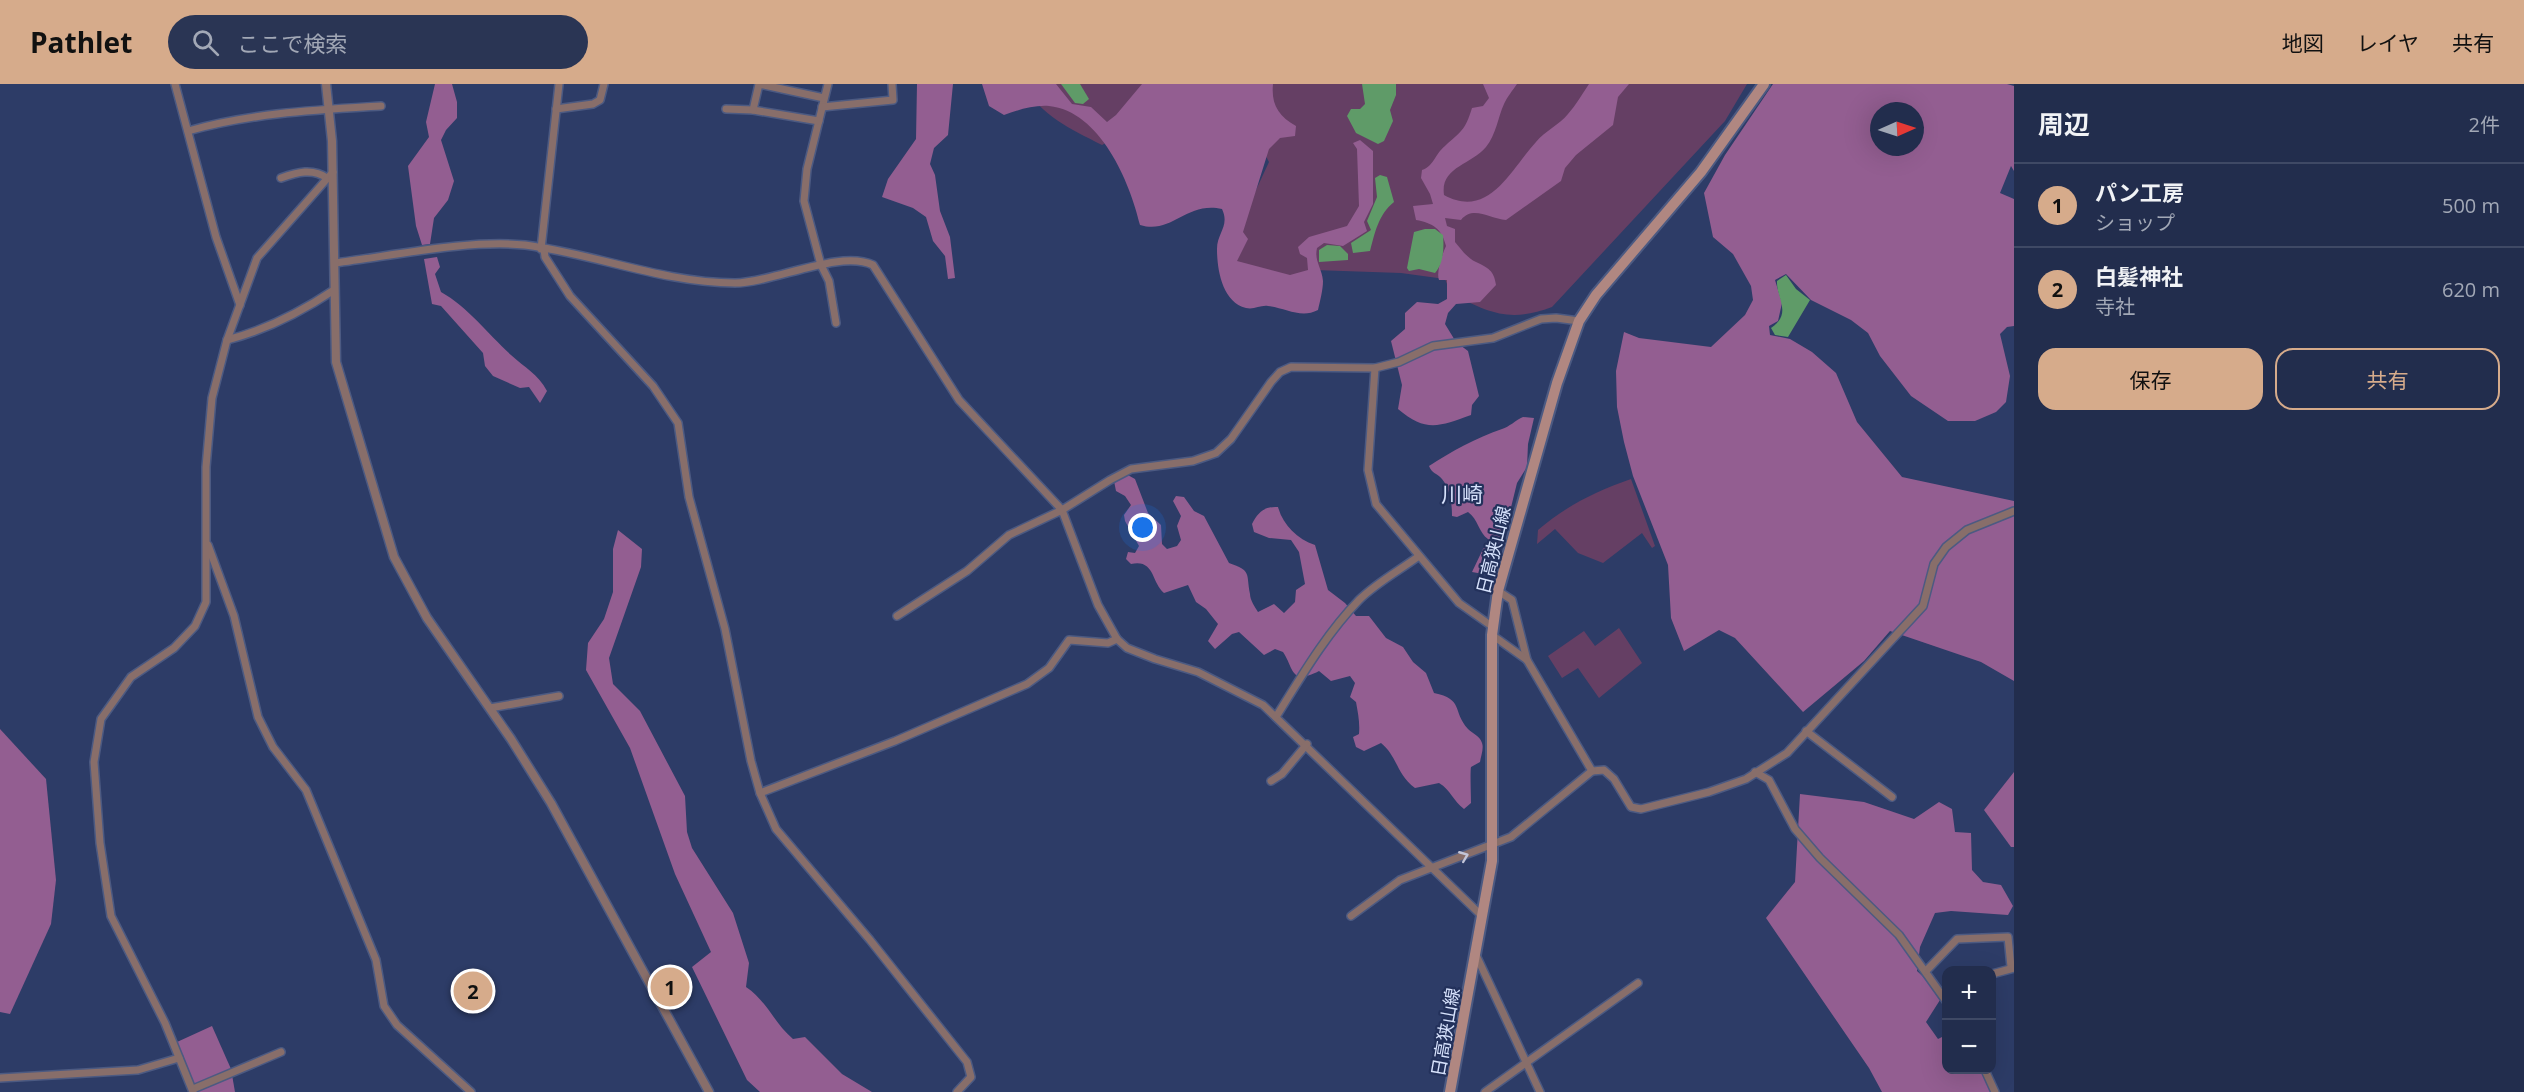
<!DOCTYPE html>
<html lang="ja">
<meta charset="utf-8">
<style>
:root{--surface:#222d4d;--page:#2a3554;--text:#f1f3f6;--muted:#a2a8b6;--line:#3f4965;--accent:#d6ab8b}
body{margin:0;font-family:"Open Sans","Noto Sans JP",sans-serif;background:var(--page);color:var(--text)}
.controls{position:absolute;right:18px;bottom:18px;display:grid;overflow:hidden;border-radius:12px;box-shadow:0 6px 24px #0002}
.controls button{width:54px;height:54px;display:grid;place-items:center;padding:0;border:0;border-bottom:2px solid var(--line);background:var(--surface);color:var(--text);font:30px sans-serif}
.compass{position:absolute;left:1870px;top:18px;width:54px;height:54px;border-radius:50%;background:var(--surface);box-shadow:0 6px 24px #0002;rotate:87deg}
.you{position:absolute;left:1143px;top:444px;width:21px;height:21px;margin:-15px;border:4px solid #fff;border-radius:50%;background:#1a73e8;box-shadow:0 0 0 9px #1a73e833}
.badge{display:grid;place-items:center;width:39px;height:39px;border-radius:50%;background:var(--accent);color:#111;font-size:20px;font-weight:700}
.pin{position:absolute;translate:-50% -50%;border:3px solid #fff;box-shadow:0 2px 6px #0006}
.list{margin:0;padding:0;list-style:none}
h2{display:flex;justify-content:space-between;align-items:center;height:78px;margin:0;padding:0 24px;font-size:26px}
h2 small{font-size:20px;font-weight:400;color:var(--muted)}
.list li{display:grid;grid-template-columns:39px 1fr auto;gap:18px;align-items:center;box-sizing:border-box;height:84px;padding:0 24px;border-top:2px solid var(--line)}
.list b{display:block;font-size:22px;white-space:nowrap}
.list p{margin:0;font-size:20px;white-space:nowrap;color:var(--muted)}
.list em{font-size:20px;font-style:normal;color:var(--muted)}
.actions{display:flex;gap:12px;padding:18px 24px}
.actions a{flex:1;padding:14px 0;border:2px solid var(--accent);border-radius:18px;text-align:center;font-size:21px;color:var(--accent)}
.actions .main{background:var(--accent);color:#111}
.icon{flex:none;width:33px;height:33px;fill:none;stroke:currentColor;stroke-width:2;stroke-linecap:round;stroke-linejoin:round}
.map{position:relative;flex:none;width:2014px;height:1008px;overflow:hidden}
header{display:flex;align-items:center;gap:36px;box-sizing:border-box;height:84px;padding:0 30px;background:var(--accent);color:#111}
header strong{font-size:28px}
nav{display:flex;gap:33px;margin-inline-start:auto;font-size:21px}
.search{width:420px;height:54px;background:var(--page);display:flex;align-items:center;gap:15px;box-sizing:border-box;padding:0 21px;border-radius:33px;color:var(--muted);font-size:22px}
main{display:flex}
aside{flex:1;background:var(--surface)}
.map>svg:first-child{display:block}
.green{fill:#653f64}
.forest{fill:#935e91;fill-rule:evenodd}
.water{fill:#5f9b68}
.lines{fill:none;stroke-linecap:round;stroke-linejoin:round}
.minor-casing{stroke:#4c5a82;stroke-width:10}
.tertiary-casing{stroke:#4c5a82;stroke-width:11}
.secondary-casing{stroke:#4c5a82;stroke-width:14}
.minor{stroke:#886e6a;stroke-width:7}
.tertiary{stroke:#886e6a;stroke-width:8}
.secondary{stroke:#b08781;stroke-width:10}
.oneway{stroke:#c3c5d8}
.labels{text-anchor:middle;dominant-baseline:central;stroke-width:4.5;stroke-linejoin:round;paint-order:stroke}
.street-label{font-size:18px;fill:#d7e2fc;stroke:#23315b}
.quarter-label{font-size:21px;fill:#d7e2fc;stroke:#23315b}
</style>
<header>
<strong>Pathlet</strong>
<div class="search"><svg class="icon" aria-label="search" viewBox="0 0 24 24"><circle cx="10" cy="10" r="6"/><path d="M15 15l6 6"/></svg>ここで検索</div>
<nav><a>地図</a><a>レイヤ</a><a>共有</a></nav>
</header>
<main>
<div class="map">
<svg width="2014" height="1008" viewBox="0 0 2014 1008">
<rect width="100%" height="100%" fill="#2d3c67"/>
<g class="green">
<path d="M1022,0H1214L1102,61C1069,44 1043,33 1022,0Z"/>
<path d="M1227,0H1747L1725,37L1552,223C1509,239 1491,229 1451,210L1445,195L1401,189L1314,186L1315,201L1235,178L1242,136L1269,78Z"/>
<path d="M1631,395L1655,462L1652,464L1642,449L1603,479L1578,469L1555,445L1537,460L1538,446C1566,422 1596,407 1631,395Z"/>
<polygon points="1619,544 1642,579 1599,614 1578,584 1562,594 1548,572 1584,547 1595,562"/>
</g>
<g class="forest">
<polygon points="435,0 452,0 457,18 457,34 446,46 441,56 454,97 448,116 434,134 430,160 422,161 416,142 408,82 429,53 426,38"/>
<polygon points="917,0 953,0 948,51 934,64 930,80 935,91 940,127 950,153 955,194 948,195 945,172 933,157 926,133 913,124 882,113 888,95 916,55"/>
<path d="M982,0H1056L1072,20L1091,23L1107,38L1116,31L1142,0H1273C1271,20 1278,32 1296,42L1295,52L1280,54L1269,65L1243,148L1248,155L1237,177L1290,191L1308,186L1307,174L1300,170L1298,163L1309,153L1347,142L1359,122L1357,65L1353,59L1360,56L1373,67V120L1364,138L1367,147L1343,162L1324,159L1317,164C1314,177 1322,184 1323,197C1323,206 1320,217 1318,226C1301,235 1286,224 1268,222C1260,221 1254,226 1246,224C1222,218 1217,185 1217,165C1217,149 1230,142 1222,125C1186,117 1172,151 1140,141C1130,98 1100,27 1049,22C1033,21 1018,26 1004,31L989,22Z"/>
<path d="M1483,0H1517C1513,6 1507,13 1504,20C1498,33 1496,51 1486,63C1471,81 1440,83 1444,111C1489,136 1511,85 1536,58C1545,47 1559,41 1568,30C1576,21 1582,10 1589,0H1629L1618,13L1613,41L1576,71L1565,84L1561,97L1506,136C1490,135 1473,121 1461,136L1445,134L1447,142L1455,145V158C1461,165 1467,174 1476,178C1488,184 1494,186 1496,201L1480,218L1456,220L1448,229L1445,240L1456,258L1468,267L1479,312L1472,321L1471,331C1440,342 1426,349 1398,325L1402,301L1391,257L1405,245V229L1417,218L1438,220L1447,215V196H1439C1436,188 1442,171 1446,162C1442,145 1433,139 1416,136L1413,122L1433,120L1430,110L1421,94L1422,86C1434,82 1435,70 1445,62C1461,47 1465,47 1472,24L1483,22L1489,14Z"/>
<path d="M1773,0H2007L2014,2V87L2011,82L2000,109L2014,115V242L2007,243L2000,250L2010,292L2006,318L1996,328L1975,337H1948L1911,312L1880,272L1868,249L1851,236L1811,216L1786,190L1775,196L1782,219L1778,237L1769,242L1770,251L1790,255L1812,268L1836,289L1857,338L1902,393L2014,417V597L1981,578L1890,547L1864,577L1803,628L1735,554L1719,546L1684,567L1671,534L1668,481L1633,392L1624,358L1617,323L1616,287L1624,248L1639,254L1711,263L1745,231L1753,216L1751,202L1733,170L1713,153L1704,109L1725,71ZM1879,27H1915V63H1879Z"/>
<path d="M437,173L440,183L435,190L441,208C468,223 488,250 511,271C525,284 538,290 547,307L540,319L529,303L520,304L493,292L485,282L483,269L441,222L432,220L424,175Z"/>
<path d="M1523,333L1534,334L1528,360L1527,383L1517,399L1502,460L1494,478L1483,490L1472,488L1483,465L1488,460V455C1479,449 1478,435 1468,428L1457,433L1452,432C1452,419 1450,405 1442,395C1437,389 1432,390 1429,382C1452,367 1476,354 1502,345C1509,343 1516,336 1523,333Z"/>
<path d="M1126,390L1135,395L1148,429L1161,441L1162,460L1167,465L1177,462L1181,456L1177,442L1181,432L1173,417L1176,412L1184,413L1194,427L1204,432L1229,479C1252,487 1246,489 1250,510C1250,516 1255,523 1258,528L1274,520L1284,529L1295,518L1296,506L1305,500L1299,468L1291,456L1269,454L1254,448L1252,440C1258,428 1265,422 1278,423C1283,441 1297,455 1315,461L1328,506L1345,519L1356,532H1369L1386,554L1403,563L1413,578L1426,589L1434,609C1464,615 1452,627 1468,645C1473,650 1480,652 1482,659C1484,664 1481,672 1480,678L1471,683C1470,688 1471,712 1471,719L1464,725C1453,717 1451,706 1439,699L1415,704C1396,690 1398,673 1381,659L1364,667L1356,663L1353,653L1359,650C1360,639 1358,629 1356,618L1350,613L1355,599L1350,592L1331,597L1319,587C1290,602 1294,584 1283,568L1275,565L1264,571L1239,548L1232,550L1215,565L1208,557L1218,540L1206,525L1196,518L1188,501L1164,509C1151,498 1155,475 1131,480L1126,475L1128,468L1135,469L1139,462L1125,437L1124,431L1131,421L1125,412L1116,407L1114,397Z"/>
<path d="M618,446L642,465L641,483L609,574L613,600L640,627L685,712L687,748L692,764L733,829L749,879L746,903C767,917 774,939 793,955L805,953L842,990L872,1008H760L747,996L692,883L711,868L675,790L630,664L586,586L588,559L604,535L613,508V465Z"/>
<polygon points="0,645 46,695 56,796 51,840 10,930 0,928"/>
<polygon points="2014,688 2014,763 2011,763 1984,726"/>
<polygon points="1800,710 1864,718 1914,735 1939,718 1952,725 1955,748 1971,749 1972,786 1983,798 2001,801 2013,822 2008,831 1951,827 1935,829 1920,863 1917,887 1930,899 1940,916 1926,938 1938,955 1946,951 1946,986 1982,986 1992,1008 1882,1008 1869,984 1766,834 1795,798"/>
<polygon points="212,942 231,985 235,1008 195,1008 177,958"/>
</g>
<g class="water">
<polygon points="1061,0 1080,0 1089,15 1083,20 1075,19"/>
<polygon points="1362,0 1396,0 1396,11 1390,26 1393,37 1384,57 1378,60 1356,49 1347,32 1351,25 1360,25 1365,20"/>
<path d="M1380,91L1387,93L1394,118C1378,131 1375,149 1370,167L1353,169L1351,159L1371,146L1367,137L1377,113L1375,94Z"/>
<path d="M1425,145H1435L1443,151C1444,163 1444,179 1435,189L1419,185L1409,187L1407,184L1414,148Z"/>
<polygon points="1327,161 1340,162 1348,170 1348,176 1319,178 1319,166"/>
<path d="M1786,191L1796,205L1810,216L1788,253L1775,251L1771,244C1793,229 1776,214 1777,197Z"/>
</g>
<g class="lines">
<defs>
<g id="minor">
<polyline points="175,0 216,153 240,221"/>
<polyline points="828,0 807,85 804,117 821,181 829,197 836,239"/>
<polyline points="822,23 893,16 892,0"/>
<polyline points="556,25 593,20 600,16 604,0"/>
<polyline points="726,25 753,26 819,37"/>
<polyline points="753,26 759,0 824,14"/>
<path d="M188,47C252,29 315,26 381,22"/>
<path d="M281,94C297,88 313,84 327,94"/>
<polyline points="541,165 559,0"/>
<polyline points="544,165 545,173 570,212 653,302 678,339 689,413 725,545 751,677 760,709 776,745 870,856 967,978 971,993 957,1008"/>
<path d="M335,179C391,172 470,155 525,161C596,170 663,199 735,199C773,199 840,165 873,181L959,316L1062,426L1098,521L1117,555L1127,564L1155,575L1198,588L1263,621L1482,832"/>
<path d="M227,256C266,246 301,228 334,206"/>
<polyline points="1375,284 1368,386 1376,420 1459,519 1493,543"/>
<polyline points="208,461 234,532 258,633 273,663 306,706 376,876 384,922 397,941 471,1008"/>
<polyline points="1498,507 1512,516 1527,576 1592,687 1604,686 1614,695 1631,723 1641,725 1709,708 1746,695 1787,669 1923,522 1934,480 1946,463 1967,446 2014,427"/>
<polyline points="897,532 967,487 1009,451 1062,426 1110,396 1131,385 1193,377 1216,369 1231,355 1271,298 1280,288 1291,283 1375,284 1399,278 1433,262 1493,254 1541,235 1556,234 1579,237"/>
<polyline points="1492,551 1527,576"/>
<polyline points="490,624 559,612"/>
<path d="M1276,633C1301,593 1326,550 1359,516C1376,499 1400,486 1419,472"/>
<polyline points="1806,647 1892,713"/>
<polyline points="1755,688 1769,696 1795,745 1820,774 1899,851 1946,917"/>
<polyline points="1271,697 1282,690 1307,660"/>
<polyline points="760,709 895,657 1027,600 1049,584 1069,556 1108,559 1117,555"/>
<polyline points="1351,832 1400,796 1511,753 1592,687"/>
<polyline points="1476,871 1540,1008"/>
<polyline points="1926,887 1957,855 2008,853 2011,883"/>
<polyline points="1992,890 2014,884"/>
<polyline points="1985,986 1995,1008"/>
<polyline points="0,994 138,986 179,974"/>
<polyline points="193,1005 281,968"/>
<polyline points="193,1008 165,939 111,832 100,759 94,678 101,635 131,593 174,564 195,542 206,518 206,383 212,314 227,256 257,174 333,88"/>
<polyline points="1485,1008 1638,899"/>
</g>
<polyline id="tertiary" points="326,0 332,57 336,278 394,473 427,534 511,655 551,719 709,1008"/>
<polyline id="secondary" points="1450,1008 1492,777 1492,551 1498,507 1557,299 1579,237 1596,211 1701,88 1764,0"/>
</defs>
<use href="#minor" class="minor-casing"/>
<use href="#tertiary" class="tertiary-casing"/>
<use href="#secondary" class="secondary-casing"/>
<use href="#minor" class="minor"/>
<use href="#tertiary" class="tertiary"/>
<use href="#secondary" class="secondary"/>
</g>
<defs><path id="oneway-chevron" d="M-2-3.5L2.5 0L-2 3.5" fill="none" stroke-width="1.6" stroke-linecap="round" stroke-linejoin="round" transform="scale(1.5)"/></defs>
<use class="oneway" href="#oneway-chevron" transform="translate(1464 772) rotate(-22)"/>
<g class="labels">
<g class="street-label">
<text transform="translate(1493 466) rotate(-76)">日高狭山線</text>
<text transform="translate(1445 948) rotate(-80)">日高狭山線</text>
</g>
<g class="quarter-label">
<text x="1462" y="410">川崎</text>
</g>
</g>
</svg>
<div class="controls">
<button>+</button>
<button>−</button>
</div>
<svg class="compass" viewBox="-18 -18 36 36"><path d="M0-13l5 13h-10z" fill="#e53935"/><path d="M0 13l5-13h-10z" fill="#a2a8b6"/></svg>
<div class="you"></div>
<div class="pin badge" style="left:670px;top:903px">1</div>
<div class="pin badge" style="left:473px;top:907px">2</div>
</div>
<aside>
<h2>周辺<small>2件</small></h2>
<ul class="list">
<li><span class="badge">1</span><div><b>パン工房</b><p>ショップ</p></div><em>500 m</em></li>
<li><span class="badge">2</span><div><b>白髪神社</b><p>寺社</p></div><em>620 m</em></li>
</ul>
<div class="actions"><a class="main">保存</a><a>共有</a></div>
</aside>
</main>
